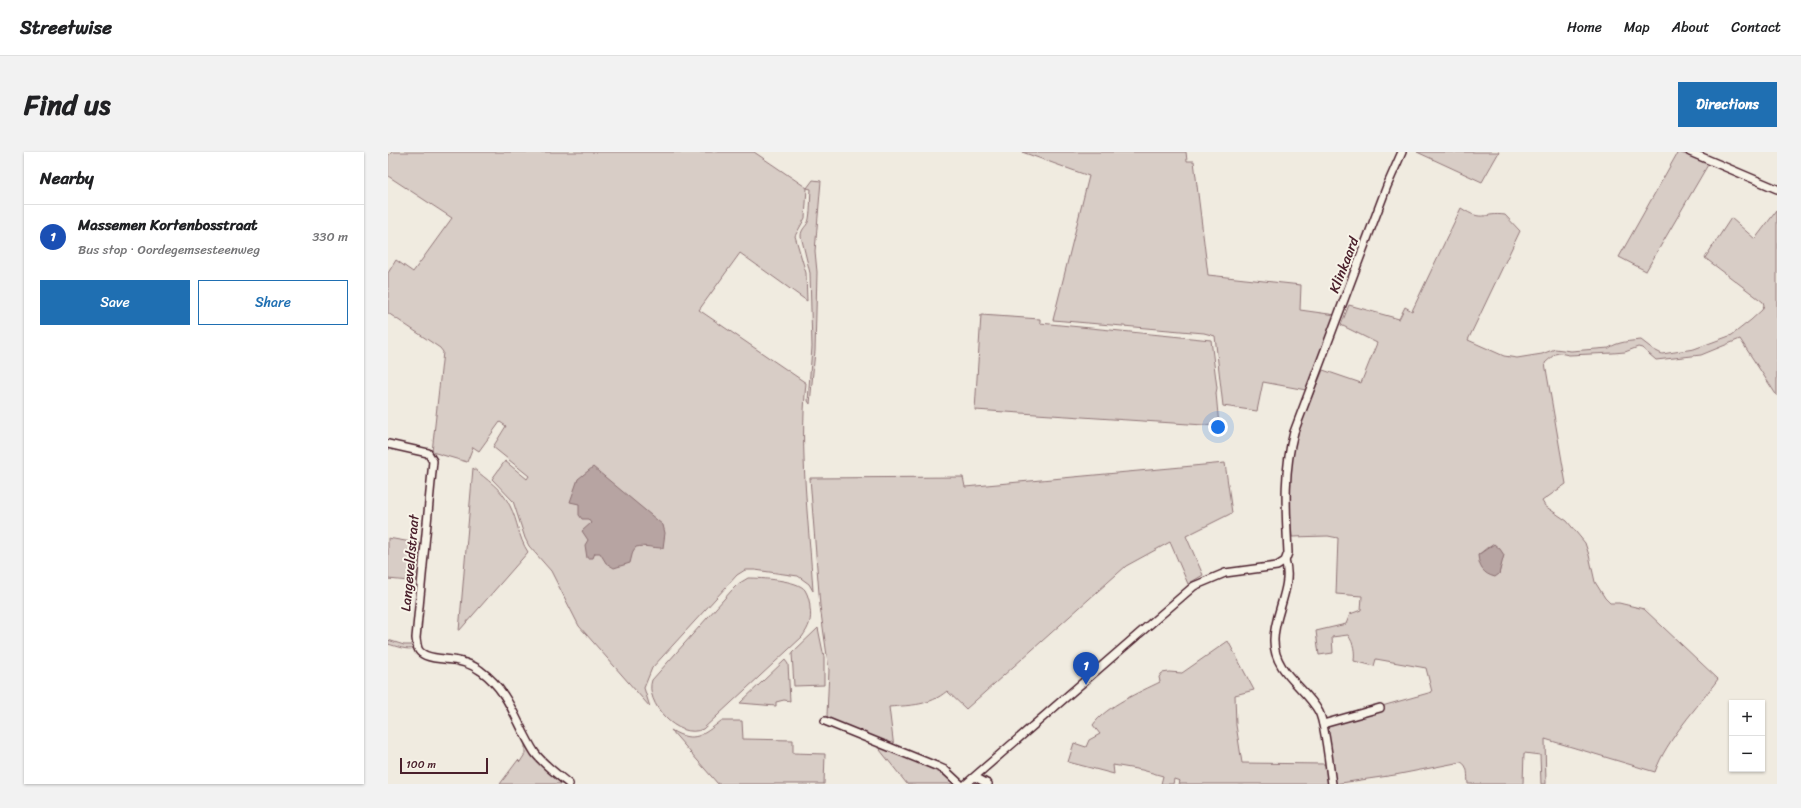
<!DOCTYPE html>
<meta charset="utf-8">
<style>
:root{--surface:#fff;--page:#f2f2f2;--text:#202124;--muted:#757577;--line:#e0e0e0;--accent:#1f6fb2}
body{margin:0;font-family:Sriracha,sans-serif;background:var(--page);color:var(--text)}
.controls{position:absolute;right:12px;bottom:12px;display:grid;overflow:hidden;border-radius:0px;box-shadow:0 1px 3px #0004}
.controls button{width:36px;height:36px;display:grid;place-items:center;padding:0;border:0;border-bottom:1px solid var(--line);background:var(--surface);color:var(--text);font:20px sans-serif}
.scale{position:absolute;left:12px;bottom:10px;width:88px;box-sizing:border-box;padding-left:4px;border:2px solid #4a1f2b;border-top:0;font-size:11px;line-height:14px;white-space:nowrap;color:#4a1f2b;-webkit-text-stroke:3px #f7f3e8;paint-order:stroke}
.you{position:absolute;left:830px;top:275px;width:14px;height:14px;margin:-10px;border:3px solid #fff;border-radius:50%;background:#1a73e8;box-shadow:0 0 0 6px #1a73e833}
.badge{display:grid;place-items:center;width:26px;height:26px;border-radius:50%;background:var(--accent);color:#fff;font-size:13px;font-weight:700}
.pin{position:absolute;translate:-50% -33px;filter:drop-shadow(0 1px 2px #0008)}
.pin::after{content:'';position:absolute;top:21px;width:14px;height:12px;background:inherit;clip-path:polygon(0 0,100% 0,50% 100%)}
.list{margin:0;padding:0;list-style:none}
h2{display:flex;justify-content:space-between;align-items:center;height:52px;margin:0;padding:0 16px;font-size:17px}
h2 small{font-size:13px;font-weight:400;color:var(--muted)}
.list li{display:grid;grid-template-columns:26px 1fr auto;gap:12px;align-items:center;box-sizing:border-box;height:64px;padding:0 16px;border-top:1px solid var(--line)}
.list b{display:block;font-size:15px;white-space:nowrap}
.list p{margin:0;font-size:13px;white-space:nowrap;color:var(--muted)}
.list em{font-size:13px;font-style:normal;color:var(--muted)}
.actions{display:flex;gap:8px;padding:12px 16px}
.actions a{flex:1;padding:9px 0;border:1px solid var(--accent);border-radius:0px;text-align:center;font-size:14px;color:var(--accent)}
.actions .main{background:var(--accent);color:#fff}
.map{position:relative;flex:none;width:1389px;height:632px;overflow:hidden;border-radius:0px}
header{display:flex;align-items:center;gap:24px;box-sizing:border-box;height:56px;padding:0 20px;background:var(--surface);border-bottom:1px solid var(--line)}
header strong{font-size:19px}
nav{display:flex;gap:22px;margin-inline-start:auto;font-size:14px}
.intro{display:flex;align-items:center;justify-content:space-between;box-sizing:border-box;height:96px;padding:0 24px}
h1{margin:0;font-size:28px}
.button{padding:10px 18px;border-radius:0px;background:var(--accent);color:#fff;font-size:14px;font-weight:700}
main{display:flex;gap:24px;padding:0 24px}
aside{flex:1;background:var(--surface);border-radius:0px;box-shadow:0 1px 3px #0004}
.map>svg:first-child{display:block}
.green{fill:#d8cdc6;stroke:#917678;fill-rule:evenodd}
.water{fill:#b7a4a2;stroke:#8b6f72}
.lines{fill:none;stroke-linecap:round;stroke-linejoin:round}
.minor-casing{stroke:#4a1f2b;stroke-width:10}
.minor{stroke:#f7f3e8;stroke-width:7}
.labels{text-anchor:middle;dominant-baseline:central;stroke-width:4;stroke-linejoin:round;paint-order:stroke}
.street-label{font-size:14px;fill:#4a1f2b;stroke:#f7f3e8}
</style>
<header>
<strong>Streetwise</strong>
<nav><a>Home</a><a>Map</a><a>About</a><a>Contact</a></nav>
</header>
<div class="intro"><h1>Find us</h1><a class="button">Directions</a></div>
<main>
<aside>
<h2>Nearby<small></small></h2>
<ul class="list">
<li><span class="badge" style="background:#1a4fb4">1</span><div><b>Massemen Kortenbosstraat</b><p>Bus stop · Oordegemsesteenweg</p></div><em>330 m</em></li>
</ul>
<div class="actions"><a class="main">Save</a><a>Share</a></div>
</aside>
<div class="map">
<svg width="1389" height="632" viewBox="0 0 1389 632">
<rect width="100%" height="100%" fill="#f0ebe0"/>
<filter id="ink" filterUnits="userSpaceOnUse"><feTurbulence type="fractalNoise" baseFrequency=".025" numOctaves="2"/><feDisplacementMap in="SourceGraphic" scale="8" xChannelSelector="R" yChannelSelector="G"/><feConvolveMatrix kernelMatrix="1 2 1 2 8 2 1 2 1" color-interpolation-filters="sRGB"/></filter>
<g filter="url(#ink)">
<g class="green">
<path d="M4,0H366L419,36L425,28L433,29L427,99L429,120L427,199L422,252L420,249L424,195L422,121L413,84C413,76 420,74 421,67C423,57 422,47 423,37L419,36L417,66L407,84L418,121L419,149L352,101L311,158L418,231C411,300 421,370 425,439L421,432L410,424L367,418H357L349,423L264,516L256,536L262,555L191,474L163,419L141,394L137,386L125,349L104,327L117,309L139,327L141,324L105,295L118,274L112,270L91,299L85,295L79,310L44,300L55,200L52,196L0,161V121L8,108L25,120L64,66L0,24V4Z"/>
<polygon points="634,0 798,0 799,9 806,9 820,123 913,133 912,158 948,163 918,238 875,230 869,259 835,254 827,184 816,181 665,168 701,24"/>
<polygon points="1029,0 1111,0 1094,30"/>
<polygon points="1290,0 1321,11 1258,119 1231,105"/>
<path d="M1073,56C1096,71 1095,60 1117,63L1132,79L1080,188L1116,204L1129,206L1154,202L1167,197L1183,199L1221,196C1229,190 1243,189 1253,188L1266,198L1274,202L1306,197L1344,183L1363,168L1374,158L1376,153L1375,150L1317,106L1343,66L1367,87L1389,58V244L1352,187L1313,203L1268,208L1254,196L1250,195L1237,200L1225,201L1181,203L1171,201L1167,202L1157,211L1178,332L1154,349L1157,354L1179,369L1197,391L1201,403L1207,430L1217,446L1222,451H1231L1256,457L1330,527C1310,555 1278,588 1267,620L1157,587L1158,632H1153L1152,603L1136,601L1135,632H1080C1079,624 1081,614 1073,610L1007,623L946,632L939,575L940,573L996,558L994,554L1044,540L1038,516L988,507L986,514L966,509C967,499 966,492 960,483L944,485L945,501L931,503L928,479L958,472L962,462L973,458L974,444L948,442L950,386L940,384L904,385C902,357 900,329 905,302C910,273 924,245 935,218L973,231L989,191L953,173L961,153L1011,167L1017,155L1024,159ZM1100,395L1114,407L1111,422L1090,403Z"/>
<polygon points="593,163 652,167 652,171 823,188 829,236 828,241 831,274 587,258"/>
<path d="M837,311L844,361L798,384L815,423L800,432L782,390L738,414L578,557L559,539C541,554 524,553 501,555L506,596L440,568L439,563L441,518L432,454L422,326L575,325L577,335Z"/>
<path d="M85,316C98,327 115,338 122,354C130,369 130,385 140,400L71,479Z"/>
<polygon points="0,386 35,392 32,430 0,427"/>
<path d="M360,426C373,426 410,428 417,438C420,443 422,450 422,456C424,468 421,475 414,485L315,577C290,589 256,550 264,528L344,438L350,432Z"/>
<polygon points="430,476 436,505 436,533 406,534 404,501"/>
<path d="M0,488L16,493H26L27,496C19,499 8,494 0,492Z"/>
<path d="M840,489L866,538L847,543L848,573L854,611L937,612L941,632H791L792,629L786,627L785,632H773L775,624L754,618L725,613L726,622L680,610L686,591L698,595L701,588L712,582L705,573C718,554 752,540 772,530L771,525L774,521L781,520L794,521Z"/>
<polygon points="397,508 400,512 402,549 396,548 388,550 388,554 352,551"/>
<path d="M333,569H354L355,587L405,588V601L437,602L436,632H330L283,578C306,592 315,583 333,569Z"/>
<polygon points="137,589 176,632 112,632 130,608 132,610 137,602"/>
<path d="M496,594C522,605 547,613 569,632H519L492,598Z"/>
</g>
<g class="water">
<path d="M205,315L275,373L277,381L275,396C265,396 257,393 248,395L245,399L242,411L226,416L218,411L212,401H207L205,406H199L197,393L200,388L194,379L203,371L200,367H194L191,363V352L182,350L190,327Z"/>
<path d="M1106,392L1112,397L1116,403L1111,422L1107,425C1095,422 1091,415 1090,403Z"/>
</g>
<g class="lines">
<defs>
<g id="minor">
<polyline points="1302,0 1389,37"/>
<path d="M0,292L40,301L45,309L28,486C29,493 29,499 35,502C41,506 49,506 56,507C69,508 83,511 93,519C123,541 128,572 147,601C156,613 169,622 181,632"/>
<path d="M897,409C906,433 885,464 886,489C886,521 918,535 931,560C938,574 941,614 944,632"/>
<polyline points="437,569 548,614 557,618 572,632"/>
<polyline points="935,572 992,556"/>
<polyline points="587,625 600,632"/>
<path d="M578,632L806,434L837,421L889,414L897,409L900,401C898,359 895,321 906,280L999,34L1014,0"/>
</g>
</defs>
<use href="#minor" class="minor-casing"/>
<use href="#minor" class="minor"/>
</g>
</g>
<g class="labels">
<g class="street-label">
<text transform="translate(956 113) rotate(-69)">Klinkaard</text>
<text transform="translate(22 411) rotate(-85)">Langeveldstraat</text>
</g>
</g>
</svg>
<div class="controls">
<button>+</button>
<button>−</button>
</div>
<div class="scale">100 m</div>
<div class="you"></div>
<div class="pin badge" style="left:698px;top:533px;background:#1a4fb4">1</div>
</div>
</main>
